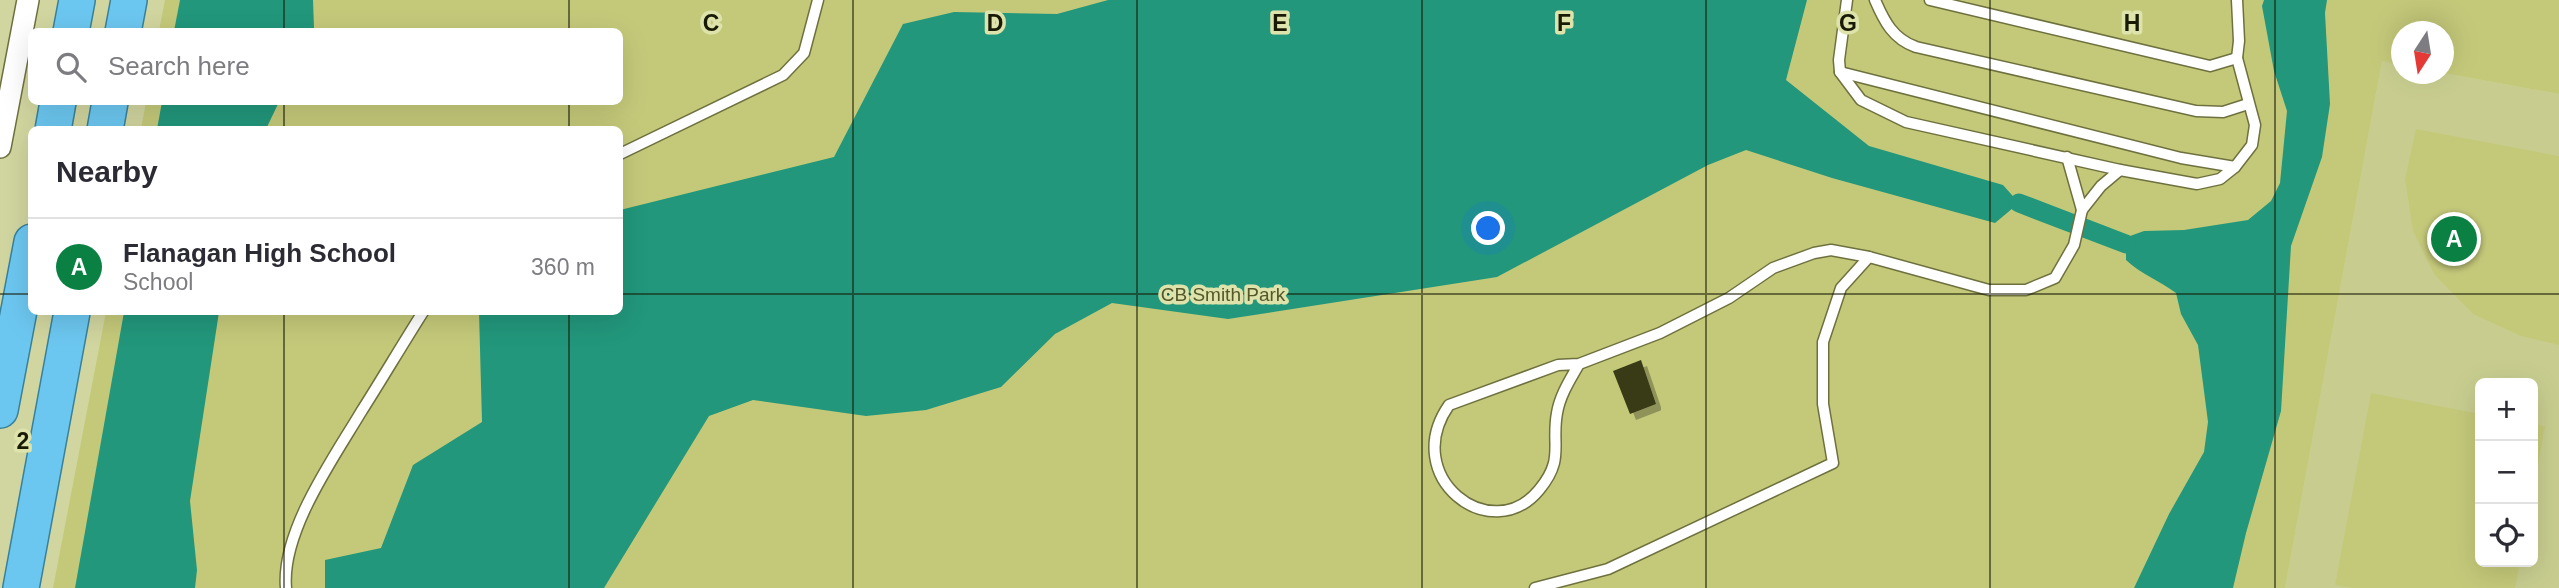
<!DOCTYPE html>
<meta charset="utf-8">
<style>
:root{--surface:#fff;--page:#f2f2f3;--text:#2b2b33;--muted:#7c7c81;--line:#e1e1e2;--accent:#0b8043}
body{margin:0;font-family:Helvetica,sans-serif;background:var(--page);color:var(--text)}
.controls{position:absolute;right:21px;bottom:21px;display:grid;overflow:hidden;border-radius:10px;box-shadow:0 7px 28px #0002}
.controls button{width:63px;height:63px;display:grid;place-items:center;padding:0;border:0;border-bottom:2px solid var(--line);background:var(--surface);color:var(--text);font:35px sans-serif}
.compass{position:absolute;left:2391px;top:21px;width:63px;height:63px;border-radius:50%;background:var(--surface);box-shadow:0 7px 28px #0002;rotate:192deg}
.you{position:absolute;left:1489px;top:229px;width:24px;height:24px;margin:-18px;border:5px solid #fff;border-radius:50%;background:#1a73e8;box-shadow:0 0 0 10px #1a73e833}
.badge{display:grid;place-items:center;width:46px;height:46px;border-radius:50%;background:var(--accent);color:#fff;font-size:23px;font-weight:700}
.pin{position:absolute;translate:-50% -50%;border:4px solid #fff;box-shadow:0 2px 7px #0006}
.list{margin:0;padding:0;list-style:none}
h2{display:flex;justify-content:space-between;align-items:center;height:91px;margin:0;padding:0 28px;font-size:30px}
h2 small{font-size:23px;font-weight:400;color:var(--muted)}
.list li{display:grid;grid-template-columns:46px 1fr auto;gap:21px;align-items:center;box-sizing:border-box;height:98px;padding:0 28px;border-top:2px solid var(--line)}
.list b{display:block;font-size:26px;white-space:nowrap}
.list p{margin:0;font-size:23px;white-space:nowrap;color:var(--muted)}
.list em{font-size:23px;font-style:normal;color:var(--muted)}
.icon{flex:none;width:38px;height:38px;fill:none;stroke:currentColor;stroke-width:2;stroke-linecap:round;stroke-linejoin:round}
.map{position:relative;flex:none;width:2559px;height:588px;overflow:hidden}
.search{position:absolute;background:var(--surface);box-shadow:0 7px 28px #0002;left:28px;top:28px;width:595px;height:77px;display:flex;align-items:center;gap:18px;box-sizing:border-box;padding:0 24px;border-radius:10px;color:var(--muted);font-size:26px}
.panel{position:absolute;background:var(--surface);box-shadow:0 7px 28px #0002;left:28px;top:126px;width:595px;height:189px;border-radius:10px}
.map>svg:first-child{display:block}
.built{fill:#c8cd8f;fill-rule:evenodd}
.green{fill:#c4c97a}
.water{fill:#22977b}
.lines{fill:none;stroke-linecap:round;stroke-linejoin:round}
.canal{stroke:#22977b;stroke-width:19}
.building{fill:#383a16;filter:url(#shadow)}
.service-casing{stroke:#6e713e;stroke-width:13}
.minor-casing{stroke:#6e713e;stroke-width:24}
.trunk-casing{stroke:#37819c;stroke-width:38}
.service{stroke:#fff;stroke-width:10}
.minor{stroke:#fff;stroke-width:21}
.trunk{stroke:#6cc7f0;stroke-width:35}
.grid{fill:none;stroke:#191a05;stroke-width:2;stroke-opacity:0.55}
.labels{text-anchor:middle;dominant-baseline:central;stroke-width:7;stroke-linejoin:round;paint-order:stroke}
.park-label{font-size:19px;fill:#545729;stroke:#dee3ab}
.grid-label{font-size:23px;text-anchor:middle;font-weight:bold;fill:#191a05;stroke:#dee3ab;stroke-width:7;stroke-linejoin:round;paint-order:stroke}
</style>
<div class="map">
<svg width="2559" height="588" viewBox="0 0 2559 588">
<defs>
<filter id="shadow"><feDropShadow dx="6" dy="6" stdDeviation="0" flood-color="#0004"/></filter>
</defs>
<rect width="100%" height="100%" fill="#d1d59f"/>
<path class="built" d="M2382,61L2401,65L2402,74L2444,73L2559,94V588H2285ZM2480,383H2533V562H2480Z"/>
<g class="green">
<polygon points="165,0 2559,0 2559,94 2444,73 2444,32 2402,32 2401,65 2382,61 2285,588 53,588 106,312 620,312 620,130 141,129 146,102 620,102 620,32 159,31"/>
<polygon points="2416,129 2559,156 2559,345 2521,336 2473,314 2434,274 2413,231 2405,179"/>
<polygon points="2371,393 2480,414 2480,562 2520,562 2515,588 2352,588 2335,585"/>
<polygon points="2533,424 2545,426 2533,493"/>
</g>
<g class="water">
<polygon points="180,0 313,0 314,28 312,32 174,31"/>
<polygon points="1108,0 1807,0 1786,80 1869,146 2003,185 2019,203 1995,223 1832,178 1746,150 1708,165 1497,277 1228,319 1112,303 1055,334 1001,387 926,410 866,416 753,400 709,416 604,588 325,588 325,560 381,548 413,465 482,422 479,312 620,312 620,210 834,157 903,24 954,12 1057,14"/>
<path d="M2264,0H2327L2325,13L2330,104L2322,157L2291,246L2281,411L2246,533L2233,588H2134L2169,514L2204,452L2208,422L2198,345L2181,314L2176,293C2160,281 2141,274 2126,260V244L2130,236L2144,231L2184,230L2248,220L2271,201L2280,183L2287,111L2274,71L2262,6Z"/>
<polygon points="162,102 279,102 266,129 157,129"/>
<polygon points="124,312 219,312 190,501 197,570 195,588 75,588"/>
</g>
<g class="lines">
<polyline class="canal" points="2019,203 2126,244"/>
</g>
<polygon class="building" points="1641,360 1656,404 1630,414 1613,371"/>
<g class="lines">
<defs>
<g id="service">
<polyline points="1847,0 1839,60 1840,72 1861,100 1906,122 2120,170 2197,184 2220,179 2235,167 2252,145 2255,125 2237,58 2239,41 2237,0"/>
<path d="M1875,0C1884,21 1893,39 1916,47L2196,111L2223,112L2248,104"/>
<polyline points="1930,0 2210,66 2237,58"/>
<polyline points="1840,72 2181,158 2235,167"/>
<polyline points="620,154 783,75 804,53 818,0"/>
<polyline points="2082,210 2101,186 2120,170"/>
<path d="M1579,364C1570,380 1560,395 1557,413C1551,445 1565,459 1539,490C1491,548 1399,477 1449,405L1558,365L1579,364L1660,333L1729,298L1773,268L1814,253L1831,250L1869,257L1989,290H2026L2055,278L2074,245L2082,210L2067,157"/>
<path d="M286,588C281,532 333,459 361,412C382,379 402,345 423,312"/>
<polyline points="1535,588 1608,569 1833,463 1823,404 1823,342 1841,288 1869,257"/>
</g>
<polyline id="minor" points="0,147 28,0"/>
<g id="trunk">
<polyline points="71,32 77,0"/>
<polyline points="123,32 129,0"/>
<polyline points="53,130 58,102"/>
<polyline points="105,130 110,102"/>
<polyline points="0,410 32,242"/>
<polyline points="21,588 72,312"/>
</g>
</defs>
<use href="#service" class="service-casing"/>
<use href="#minor" class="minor-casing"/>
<use href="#trunk" class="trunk-casing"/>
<use href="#service" class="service"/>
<use href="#minor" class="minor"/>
<use href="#trunk" class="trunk"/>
</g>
<path class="grid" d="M284,0V32M569,0V32M853,0V588M1137,0V588M1422,0V588M1706,0V588M1990,0V588M2275,0V588M284,102V130M569,102V130M0,294H32M620,294H2559M284,312V588M569,312V588"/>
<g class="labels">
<g class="park-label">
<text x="1223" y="294">CB Smith Park</text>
</g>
</g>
<g class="grid-label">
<text x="711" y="31">C</text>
<text x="995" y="31">D</text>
<text x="1280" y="31">E</text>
<text x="1564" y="31">F</text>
<text x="1848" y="31">G</text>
<text x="2132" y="31">H</text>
<text x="23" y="449">2</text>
</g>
</svg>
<div class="controls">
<button>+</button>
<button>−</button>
<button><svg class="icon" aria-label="locate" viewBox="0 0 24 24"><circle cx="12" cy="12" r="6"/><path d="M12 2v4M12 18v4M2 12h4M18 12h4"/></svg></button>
</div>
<svg class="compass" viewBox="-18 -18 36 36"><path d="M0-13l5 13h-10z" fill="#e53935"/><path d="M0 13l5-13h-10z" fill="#7c7c81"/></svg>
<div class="you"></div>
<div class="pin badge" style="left:2454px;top:239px">A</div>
<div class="search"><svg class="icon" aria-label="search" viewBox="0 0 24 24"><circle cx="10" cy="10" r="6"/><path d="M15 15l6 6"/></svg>Search here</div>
<section class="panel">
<h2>Nearby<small></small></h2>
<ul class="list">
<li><span class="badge">A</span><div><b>Flanagan High School</b><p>School</p></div><em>360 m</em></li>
</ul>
</section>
</div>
